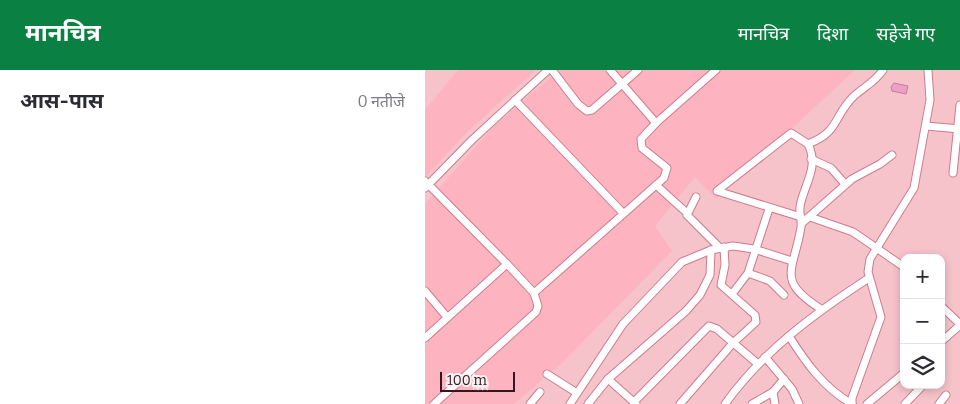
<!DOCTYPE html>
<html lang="hi">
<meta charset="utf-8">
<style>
:root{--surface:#fff;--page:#f7f7f7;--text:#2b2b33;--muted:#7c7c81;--line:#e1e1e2;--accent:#0b8043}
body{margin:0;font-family:Bitter,"Noto Sans Devanagari",serif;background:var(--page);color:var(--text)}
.controls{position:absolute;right:15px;bottom:15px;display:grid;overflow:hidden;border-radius:10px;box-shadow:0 2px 8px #0003}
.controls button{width:45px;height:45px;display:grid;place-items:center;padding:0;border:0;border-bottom:1px solid var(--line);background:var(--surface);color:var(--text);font:25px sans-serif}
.scale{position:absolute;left:15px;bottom:12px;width:75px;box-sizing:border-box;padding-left:5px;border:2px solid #35161d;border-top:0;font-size:14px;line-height:18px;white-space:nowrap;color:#35161d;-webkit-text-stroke:4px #faf1f2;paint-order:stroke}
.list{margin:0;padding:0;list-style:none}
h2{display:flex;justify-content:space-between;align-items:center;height:65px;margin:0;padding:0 20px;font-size:21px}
h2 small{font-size:16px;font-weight:400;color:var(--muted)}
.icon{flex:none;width:28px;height:28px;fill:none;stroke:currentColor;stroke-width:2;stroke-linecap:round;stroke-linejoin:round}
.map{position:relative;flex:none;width:535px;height:334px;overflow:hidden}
header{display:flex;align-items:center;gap:30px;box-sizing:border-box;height:70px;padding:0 25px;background:var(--accent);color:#fff}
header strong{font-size:24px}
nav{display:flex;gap:28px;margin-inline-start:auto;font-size:18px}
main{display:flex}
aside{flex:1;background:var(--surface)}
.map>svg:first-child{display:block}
.built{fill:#feb3c0}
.building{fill:#eca0c7;stroke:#c47ca2}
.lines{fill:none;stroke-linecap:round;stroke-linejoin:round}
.minor-casing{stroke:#cc7c8c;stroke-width:9}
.minor{stroke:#fff;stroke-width:7}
</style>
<header>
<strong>मानचित्र</strong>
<nav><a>मानचित्र</a><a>दिशा</a><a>सहेजे गए</a></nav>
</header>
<main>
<aside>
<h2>आस-पास<small>0 नतीजे</small></h2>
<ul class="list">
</ul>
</aside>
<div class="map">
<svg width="535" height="334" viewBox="0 0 535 334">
<rect width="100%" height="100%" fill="#f7c3cb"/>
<g class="built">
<polygon points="33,0 111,0 42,62 0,107 0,40"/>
<polygon points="134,0 430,0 291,129 270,107 230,156 247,181 138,292 89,334 0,334 0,134 68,57"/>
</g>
<polygon class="building" points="469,13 483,16 481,24 467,21 466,17"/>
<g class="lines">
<defs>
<g id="minor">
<polyline points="127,0 153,34 162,41 167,40 213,0"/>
<polyline points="185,0 231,53"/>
<polyline points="90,30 198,143"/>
<polyline points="501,56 535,59"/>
<path d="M383,74C415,62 408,46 429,26C439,17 450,12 458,0"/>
<polyline points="386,89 406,98 420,114"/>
<polyline points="528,103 535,35"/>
<polyline points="0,111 82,194 109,223 113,236 111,242 9,334"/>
<polyline points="231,115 262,143"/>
<polyline points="0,118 47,70 123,0"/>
<polyline points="271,127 262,145 295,178"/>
<path d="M376,147L292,121L366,63L383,74C395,98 378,116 375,137C374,144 377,150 376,157C369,201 350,210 396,239"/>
<polyline points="385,147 428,162 479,197"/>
<polyline points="377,153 427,109 455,94 467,85"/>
<polyline points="323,203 345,211 359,225"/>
<polyline points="0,221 22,247"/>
<polyline points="109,223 239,108 242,98 217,78 216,69 231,53 291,0"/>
<polyline points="307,224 323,203 344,139"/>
<polyline points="516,236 535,254"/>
<path d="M364,266C381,293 399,318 427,334"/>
<polyline points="0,268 82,194"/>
<polyline points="516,272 535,255"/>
<polyline points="340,287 367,319 374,334"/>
<polyline points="122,304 152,323"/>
<polyline points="183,309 211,334"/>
<polyline points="209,332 284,256 292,259 333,294"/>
<polyline points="105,334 115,322"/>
<polyline points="145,334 198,254 257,192 286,180 308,176 329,179 367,191"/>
<polyline points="163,334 183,309 261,241 275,225 285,205 286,180"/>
<polyline points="255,334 308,273 331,252 330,245 296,215 300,195 299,177"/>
<path d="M300,334C338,281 390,243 444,208"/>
<polyline points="327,334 348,322"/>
<polyline points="350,334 348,322 359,309"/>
<polyline points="427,334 427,328 456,247 443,202 445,189 489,118 505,30 503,0"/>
<polyline points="442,334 479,303"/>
<polyline points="480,334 498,315"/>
<polyline points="514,334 521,325"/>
</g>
</defs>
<use href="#minor" class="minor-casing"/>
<use href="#minor" class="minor"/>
</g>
</svg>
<div class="controls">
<button>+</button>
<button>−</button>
<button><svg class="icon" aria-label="layers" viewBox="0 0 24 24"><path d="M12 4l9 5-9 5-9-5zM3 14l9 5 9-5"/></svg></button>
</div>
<div class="scale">100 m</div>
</div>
</main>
